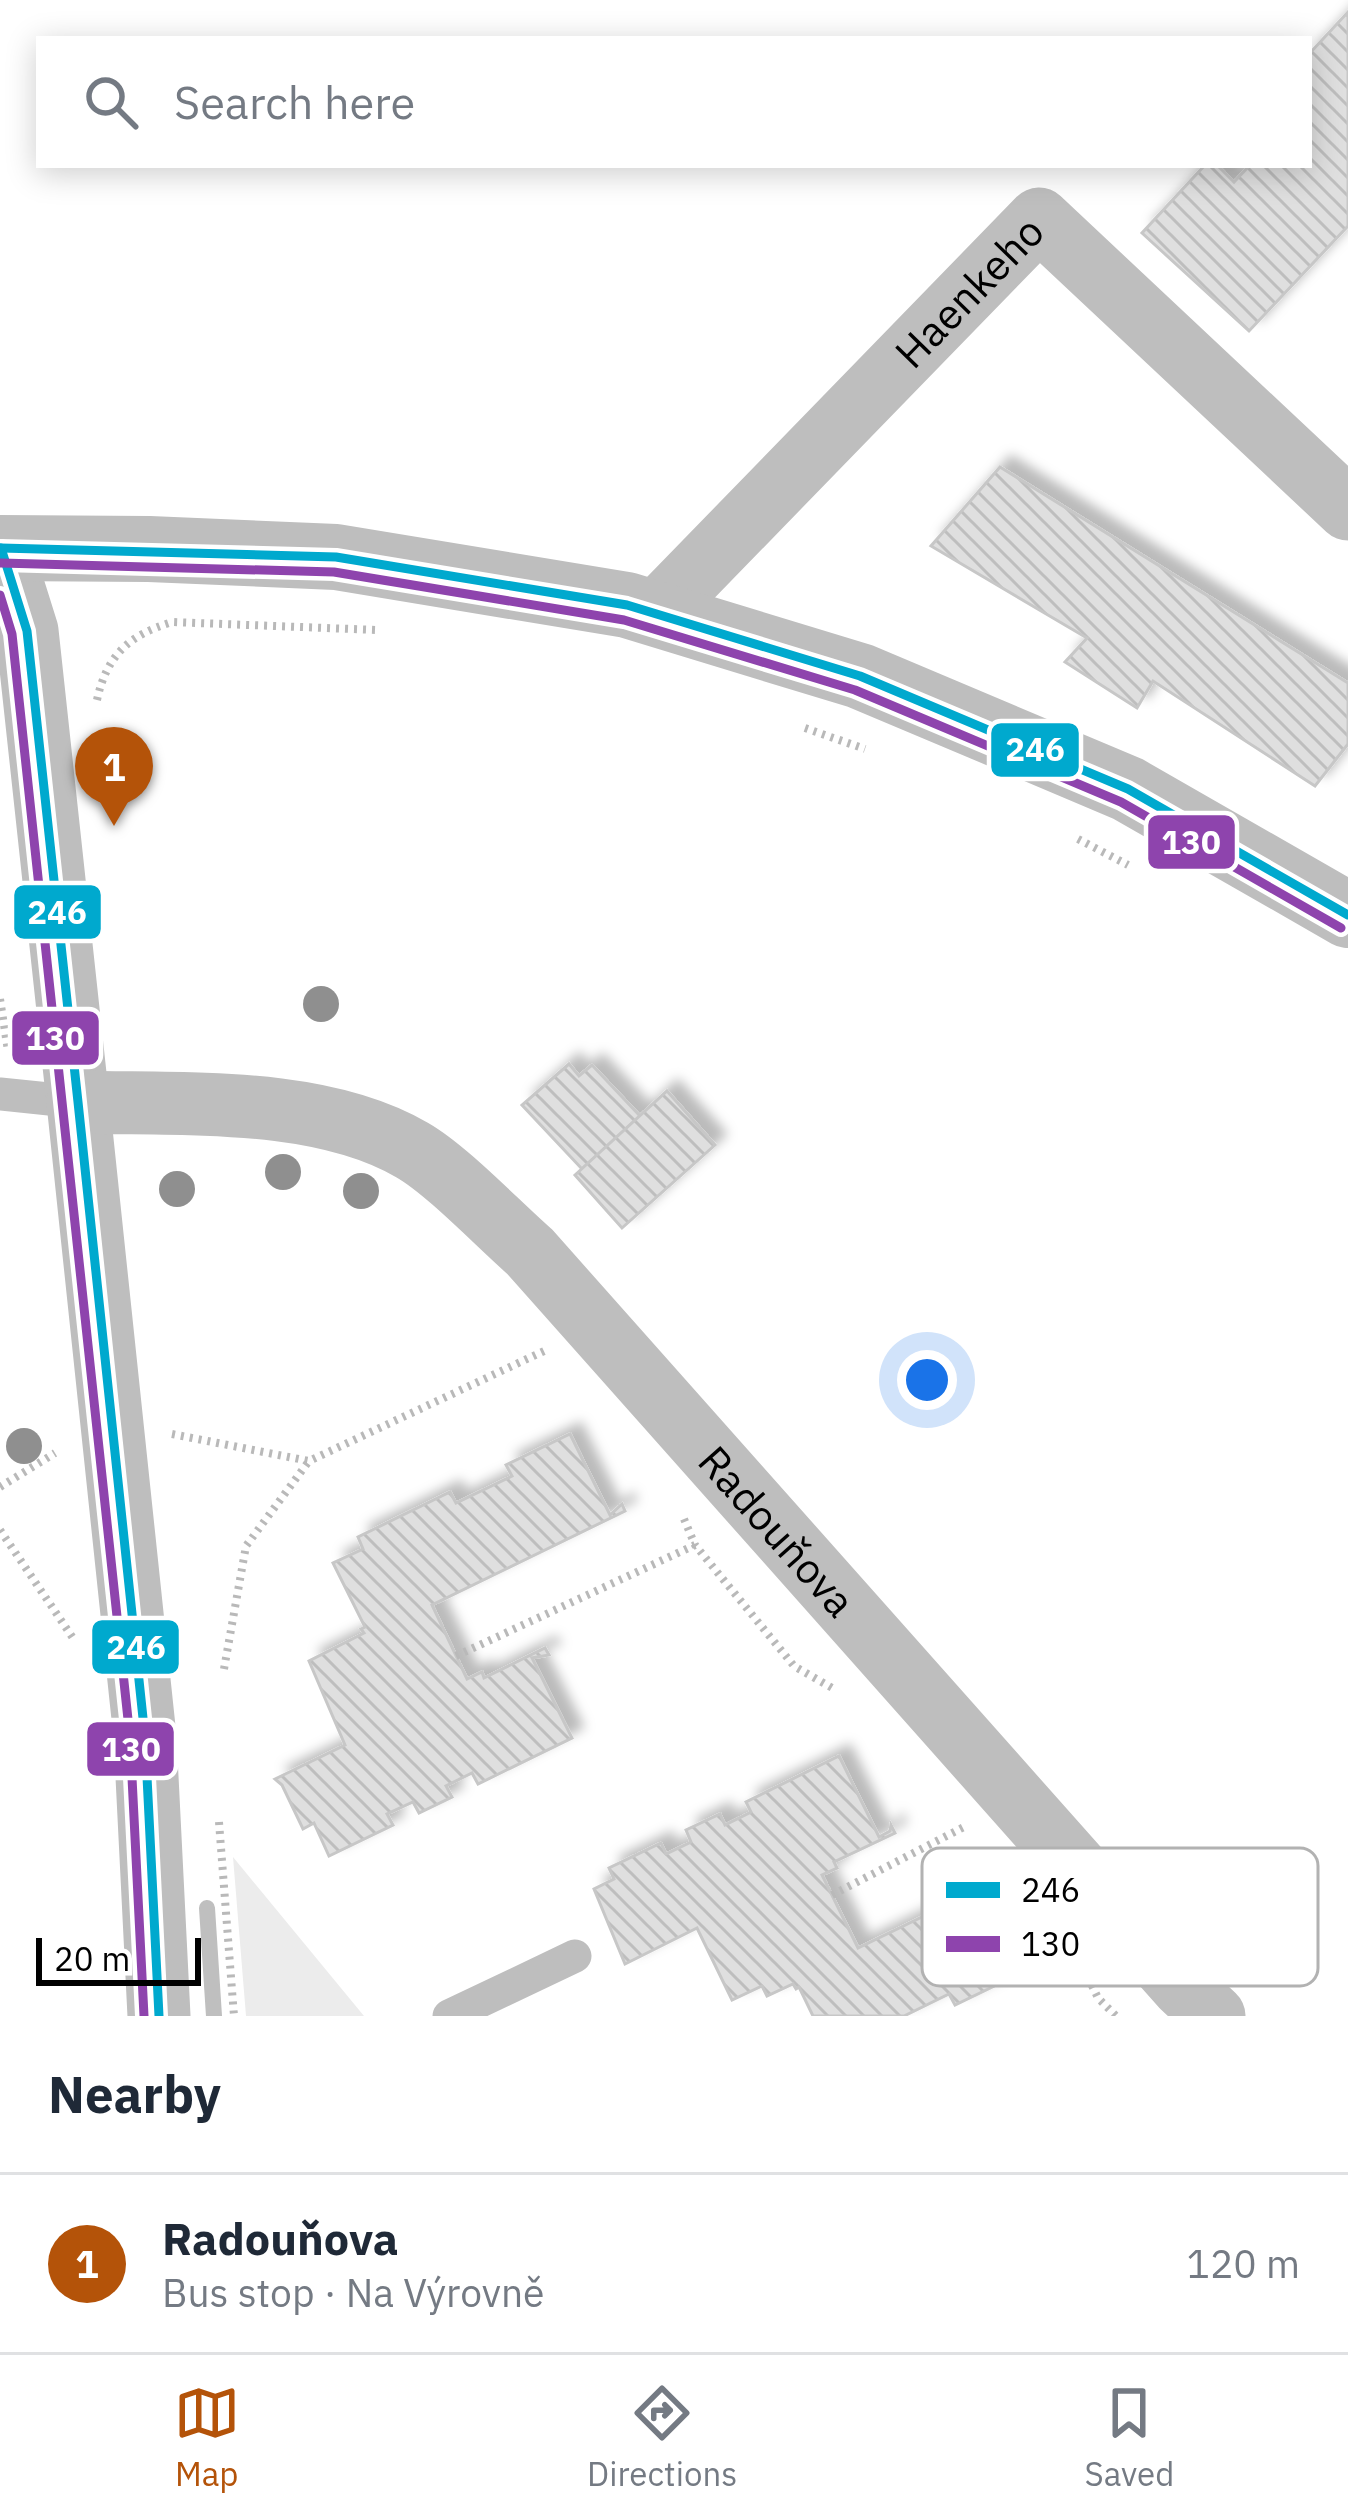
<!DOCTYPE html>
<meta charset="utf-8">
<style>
:root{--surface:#fff;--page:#f6f6f7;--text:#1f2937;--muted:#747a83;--line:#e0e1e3;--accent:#b45309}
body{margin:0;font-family:"IBM Plex Sans",sans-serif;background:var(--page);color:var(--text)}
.scale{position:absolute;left:36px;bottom:30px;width:165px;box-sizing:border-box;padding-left:12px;border:6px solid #000;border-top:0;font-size:33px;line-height:42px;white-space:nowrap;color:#000;-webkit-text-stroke:9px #fff;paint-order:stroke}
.you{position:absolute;left:927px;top:1380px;width:42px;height:42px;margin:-30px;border:9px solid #fff;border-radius:50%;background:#1a73e8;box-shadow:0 0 0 18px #1a73e833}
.badge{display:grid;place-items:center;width:78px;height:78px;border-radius:50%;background:var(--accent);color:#fff;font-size:39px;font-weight:700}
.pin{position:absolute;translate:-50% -99px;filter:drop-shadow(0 3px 6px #0008)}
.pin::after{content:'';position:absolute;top:63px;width:42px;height:36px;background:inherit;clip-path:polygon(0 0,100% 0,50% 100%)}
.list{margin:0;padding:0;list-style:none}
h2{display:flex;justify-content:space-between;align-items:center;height:156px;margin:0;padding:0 48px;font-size:51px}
h2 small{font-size:39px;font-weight:400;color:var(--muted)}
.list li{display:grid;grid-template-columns:78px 1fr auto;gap:36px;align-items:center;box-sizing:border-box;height:180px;padding:0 48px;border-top:3px solid var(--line)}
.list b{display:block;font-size:45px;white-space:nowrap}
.list p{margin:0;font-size:39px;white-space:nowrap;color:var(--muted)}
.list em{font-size:39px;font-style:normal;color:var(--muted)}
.icon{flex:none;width:66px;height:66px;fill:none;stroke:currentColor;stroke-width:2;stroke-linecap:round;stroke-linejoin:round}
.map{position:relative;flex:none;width:1348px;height:2016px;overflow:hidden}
.search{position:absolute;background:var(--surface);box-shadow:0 6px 30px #0003;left:36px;right:36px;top:36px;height:132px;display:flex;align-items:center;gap:30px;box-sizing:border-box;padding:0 42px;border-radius:0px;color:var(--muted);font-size:45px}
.sheet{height:336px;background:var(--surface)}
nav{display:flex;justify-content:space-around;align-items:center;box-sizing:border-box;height:168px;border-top:3px solid var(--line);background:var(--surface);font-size:33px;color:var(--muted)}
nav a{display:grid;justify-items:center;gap:6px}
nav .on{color:var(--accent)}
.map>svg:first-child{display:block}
.green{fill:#ececec}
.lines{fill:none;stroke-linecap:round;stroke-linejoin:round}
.stream{stroke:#bfbfbf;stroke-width:16}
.building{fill:url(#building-back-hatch);stroke:#c7c7c7;stroke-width:3;filter:url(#shadow)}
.path{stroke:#b9b9b9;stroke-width:8;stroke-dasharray:3 6;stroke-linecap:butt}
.service{stroke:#bebebe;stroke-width:33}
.minor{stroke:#bebebe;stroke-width:63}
.tertiary{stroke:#bebebe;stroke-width:66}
.bus-1-casing{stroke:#fff;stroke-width:18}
.bus-2-casing{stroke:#fff;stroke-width:18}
.bus-1{stroke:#00a9ce;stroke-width:9}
.bus-2{stroke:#8e44ad;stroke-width:9}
.tree{fill:#8f8f8f}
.labels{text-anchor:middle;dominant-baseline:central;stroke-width:9;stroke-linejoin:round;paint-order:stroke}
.street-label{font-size:42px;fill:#000;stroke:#fff}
.key{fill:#fff;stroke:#b2b2b2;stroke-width:3}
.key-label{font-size:33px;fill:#000}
.line-badge{stroke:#fff;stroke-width:4.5}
.badge-label{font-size:33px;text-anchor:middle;font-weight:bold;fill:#fff}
</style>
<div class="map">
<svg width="1348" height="2016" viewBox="0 0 1348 2016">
<defs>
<pattern id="building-back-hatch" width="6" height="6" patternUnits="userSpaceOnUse" patternTransform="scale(3)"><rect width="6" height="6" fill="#dfdfdf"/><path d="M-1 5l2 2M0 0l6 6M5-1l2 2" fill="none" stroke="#bebebe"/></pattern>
<filter id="shadow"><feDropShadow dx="11" dy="-11" stdDeviation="6" flood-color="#0004"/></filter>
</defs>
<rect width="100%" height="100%" fill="#fff"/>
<polygon class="green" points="233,1857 364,2016 246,2016"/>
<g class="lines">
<polyline class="stream" points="207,1908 214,2016"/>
</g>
<g class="building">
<polygon points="1348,12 1348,226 1249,331 1142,233 1205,165 1217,165 1234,182 1250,165 1309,165 1309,54"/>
<polygon points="1000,467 1348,683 1348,744 1315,786 1153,681 1137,708 1065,662 1087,638 931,546"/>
<polygon points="569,1064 579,1076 592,1065 640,1116 582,1169 522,1105"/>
<polygon points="667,1091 715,1145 622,1228 575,1175"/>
<polygon points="570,1434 610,1515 622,1504 625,1511 432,1605 467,1679 482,1672 484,1678 545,1648 549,1655 532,1658 572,1738 478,1784 472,1773 446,1786 452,1797 419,1813 413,1802 387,1814 393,1825 329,1856 314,1823 303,1829 282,1785 275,1779 345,1745 309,1661 364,1633 361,1629 365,1627 333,1563 363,1549 358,1537 450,1492 456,1503 512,1476 506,1465"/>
<polygon points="839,1756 879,1837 890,1831 891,1825 895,1833 834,1862 837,1868 822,1875 858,1948 992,1883 996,1890 992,1887 980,1893 1019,1974 955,2005 949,1994 904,2016 813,2016 799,1987 796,1989 793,1984 767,1996 762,1986 732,2000 697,1928 625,1964 594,1889 614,1879 609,1868 661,1843 666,1854 691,1842 686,1830 720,1814 725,1825 751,1812 746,1802"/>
</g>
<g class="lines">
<g class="path">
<path d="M97,700C107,654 130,635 172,622L377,630"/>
<polyline points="805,728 865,749"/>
<polyline points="1078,839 1128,865"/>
<polyline points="0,999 8,1051"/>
<polyline points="172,1434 309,1461 544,1351"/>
<polyline points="0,1487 55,1453"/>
<polyline points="684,1519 695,1545 794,1666 834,1689"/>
<polyline points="0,1530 75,1641"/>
<polyline points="456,1656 695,1545"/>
<polyline points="224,1669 246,1546 309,1461"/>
<polyline points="219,1822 234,2016"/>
<polyline points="832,1895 964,1827"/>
<polyline points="1084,1969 1098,1998 1116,2016"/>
</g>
<g class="service">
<polyline points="0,1094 78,1102"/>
<polyline points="449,2016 575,1956"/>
</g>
<g class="minor">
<polyline points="1,548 27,631 78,1102 145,1737 159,2016"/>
<path id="s1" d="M655,614L1039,219L1348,509"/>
<path id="s2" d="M78,1102C184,1105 319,1096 412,1150C447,1170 498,1224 530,1252L1183,1987L1214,2016"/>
</g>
<polyline class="tertiary" points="0,548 149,549 336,557 627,605 860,676 1128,789 1348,915"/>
<defs>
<g id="bus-1">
<polyline points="1,548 27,631 78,1102 145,1737 159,2016"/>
<polyline points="1,548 336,557 627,605 860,676 1128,789 1348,915"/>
</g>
<g id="bus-2">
<polyline points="1,563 334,572 624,620 855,690 1121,802 1341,928"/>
<polyline points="0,595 12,634 130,1738 144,2016"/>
</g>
</defs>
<use href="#bus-1" class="bus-1-casing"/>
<use href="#bus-2" class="bus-2-casing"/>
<use href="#bus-1" class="bus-1"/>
<use href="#bus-2" class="bus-2"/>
</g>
<g class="tree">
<circle cx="321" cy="1004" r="18"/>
<circle cx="283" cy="1172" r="18"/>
<circle cx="177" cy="1189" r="18"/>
<circle cx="361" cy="1191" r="18"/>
<circle cx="24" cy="1446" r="18"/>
</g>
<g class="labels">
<g class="street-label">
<text stroke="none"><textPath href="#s1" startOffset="450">Haenkeho</textPath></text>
<text stroke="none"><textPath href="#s2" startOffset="870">Radouňova</textPath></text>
</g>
</g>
<rect x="922" y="1848" width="396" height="138" rx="18" class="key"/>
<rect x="946" y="1882" width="54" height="16" fill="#00a9ce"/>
<rect x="946" y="1936" width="54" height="16" fill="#8e44ad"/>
<g class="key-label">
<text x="1021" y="1902">246</text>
<text x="1021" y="1956">130</text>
</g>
<g class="line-badge">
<rect x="989" y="721" width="92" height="58" rx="12" fill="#00a9ce"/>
<rect x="1146" y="813" width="91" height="58" rx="12" fill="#8e44ad"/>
<rect x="12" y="883" width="91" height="58" rx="12" fill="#00a9ce"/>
<rect x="10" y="1009" width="91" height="58" rx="12" fill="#8e44ad"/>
<rect x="90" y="1618" width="91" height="58" rx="12" fill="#00a9ce"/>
<rect x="85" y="1720" width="91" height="58" rx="12" fill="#8e44ad"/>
</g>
<g class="badge-label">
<text x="1035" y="761">246</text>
<text x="1191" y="854">130</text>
<text x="57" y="924">246</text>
<text x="55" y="1050">130</text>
<text x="136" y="1659">246</text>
<text x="131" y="1761">130</text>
</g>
</svg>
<div class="scale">20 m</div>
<div class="you"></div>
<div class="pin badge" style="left:114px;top:826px">1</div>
<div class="search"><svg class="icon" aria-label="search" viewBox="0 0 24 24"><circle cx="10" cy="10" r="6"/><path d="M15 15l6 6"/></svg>Search here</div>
</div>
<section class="sheet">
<h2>Nearby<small></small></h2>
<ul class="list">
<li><span class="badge">1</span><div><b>Radouňova</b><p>Bus stop · Na Výrovně</p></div><em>120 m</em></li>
</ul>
</section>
<nav>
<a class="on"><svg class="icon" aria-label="map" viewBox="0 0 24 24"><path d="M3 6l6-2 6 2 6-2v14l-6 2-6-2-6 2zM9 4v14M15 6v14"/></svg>Map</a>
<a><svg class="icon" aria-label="directions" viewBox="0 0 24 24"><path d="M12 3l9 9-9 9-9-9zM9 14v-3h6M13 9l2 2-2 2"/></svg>Directions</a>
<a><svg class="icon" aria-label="saved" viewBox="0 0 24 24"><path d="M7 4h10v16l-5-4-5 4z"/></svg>Saved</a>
</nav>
